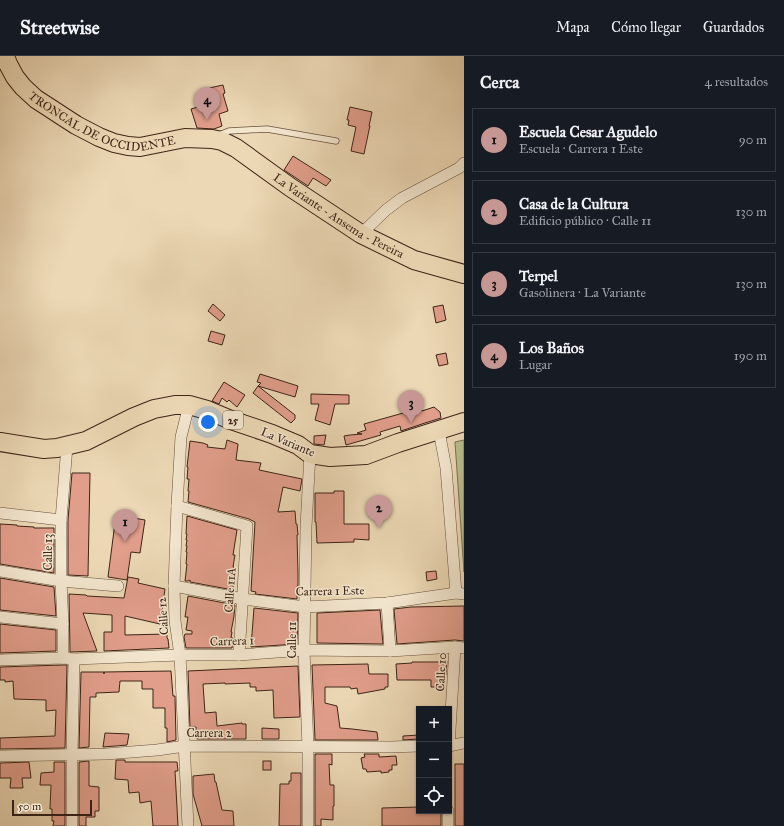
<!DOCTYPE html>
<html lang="es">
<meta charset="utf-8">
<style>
:root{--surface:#171b24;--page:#242831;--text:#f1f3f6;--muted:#9ea1a6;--line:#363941;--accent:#c59692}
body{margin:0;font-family:"IM FELL Great Primer",serif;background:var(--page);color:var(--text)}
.controls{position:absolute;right:12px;bottom:12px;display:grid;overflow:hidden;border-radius:0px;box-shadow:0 1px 3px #0004}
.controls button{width:36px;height:36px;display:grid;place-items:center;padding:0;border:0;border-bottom:1px solid var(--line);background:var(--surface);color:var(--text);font:20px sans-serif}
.scale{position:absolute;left:12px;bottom:10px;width:80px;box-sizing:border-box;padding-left:4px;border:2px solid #3d2416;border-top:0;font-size:11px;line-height:14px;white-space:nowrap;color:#3d2416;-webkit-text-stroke:3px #f3e6cf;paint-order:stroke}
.you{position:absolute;left:208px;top:366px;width:14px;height:14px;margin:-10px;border:3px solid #fff;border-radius:50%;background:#1a73e8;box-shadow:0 0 0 6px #1a73e833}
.badge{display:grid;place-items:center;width:26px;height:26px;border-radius:50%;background:var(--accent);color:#111;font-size:13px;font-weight:700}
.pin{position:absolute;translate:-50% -33px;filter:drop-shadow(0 1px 2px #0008)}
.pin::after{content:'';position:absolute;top:21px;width:14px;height:12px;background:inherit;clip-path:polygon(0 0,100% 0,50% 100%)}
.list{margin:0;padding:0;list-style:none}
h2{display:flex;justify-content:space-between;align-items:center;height:52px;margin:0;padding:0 16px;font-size:17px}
h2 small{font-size:13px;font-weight:400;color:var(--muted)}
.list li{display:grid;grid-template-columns:26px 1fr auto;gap:12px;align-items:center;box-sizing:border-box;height:64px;margin:0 8px 8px;padding:0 8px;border:1px solid var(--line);border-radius:0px}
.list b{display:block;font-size:15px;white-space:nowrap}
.list p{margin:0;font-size:13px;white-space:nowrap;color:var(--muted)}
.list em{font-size:13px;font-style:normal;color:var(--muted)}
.icon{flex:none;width:22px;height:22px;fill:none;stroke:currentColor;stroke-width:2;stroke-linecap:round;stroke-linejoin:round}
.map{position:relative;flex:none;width:464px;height:770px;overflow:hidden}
header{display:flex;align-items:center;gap:24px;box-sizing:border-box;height:56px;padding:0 20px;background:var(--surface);border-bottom:1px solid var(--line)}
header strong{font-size:19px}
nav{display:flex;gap:22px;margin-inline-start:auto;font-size:14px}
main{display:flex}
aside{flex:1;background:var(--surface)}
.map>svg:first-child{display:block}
.green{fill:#babe8c;stroke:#7c7151}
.building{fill:#e19e8b;stroke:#3d2416}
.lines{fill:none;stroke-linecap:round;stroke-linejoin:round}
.lane-casing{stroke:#69513e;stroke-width:7}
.street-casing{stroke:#69513e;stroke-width:12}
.primary-casing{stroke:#3d2416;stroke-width:20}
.lane{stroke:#f3e6cf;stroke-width:5.5}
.street{stroke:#f3e6cf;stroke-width:11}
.primary{stroke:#ecd8b5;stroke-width:18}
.labels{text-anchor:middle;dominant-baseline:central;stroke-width:3;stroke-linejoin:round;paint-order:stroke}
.shield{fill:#f3e6cf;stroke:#745e4e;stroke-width:1}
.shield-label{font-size:11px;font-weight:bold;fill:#3d2416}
.street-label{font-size:12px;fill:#3d2416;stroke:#f3e6cf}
</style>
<header>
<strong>Streetwise</strong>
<nav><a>Mapa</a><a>Cómo llegar</a><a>Guardados</a></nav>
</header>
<main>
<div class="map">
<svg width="464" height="770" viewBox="0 0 464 770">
<rect width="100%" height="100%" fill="#ecd8b5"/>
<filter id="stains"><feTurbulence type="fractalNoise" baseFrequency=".005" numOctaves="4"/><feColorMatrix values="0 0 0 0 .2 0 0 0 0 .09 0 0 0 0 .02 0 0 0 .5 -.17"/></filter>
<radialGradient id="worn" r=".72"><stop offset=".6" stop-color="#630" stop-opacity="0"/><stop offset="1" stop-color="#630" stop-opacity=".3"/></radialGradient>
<polygon class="green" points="464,384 464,516 455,386"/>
<g class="building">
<polygon points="223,29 225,37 223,38 228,55 219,58 222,70 214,73 197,72 191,53 213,47 209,32"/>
<polygon points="350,51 372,56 369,70 370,70 369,74 364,98 351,95 356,71 348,69 349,64 347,64"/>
<polygon points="293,100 331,124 326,130 313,122 308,130 284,114"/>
<polygon points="213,248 225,259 220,265 208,255"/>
<polygon points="443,249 446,264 436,267 433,251"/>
<polygon points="211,275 225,279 222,289 208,285"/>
<polygon points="446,297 448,308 439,310 436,299"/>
<polygon points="260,318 298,330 295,341 258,330 261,327 257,326"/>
<polygon points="224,326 245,339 237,351 229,344 227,346 222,342 219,348 212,345"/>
<polygon points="258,330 295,359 295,363 291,367 253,337"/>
<polygon points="311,338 349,339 349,348 335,348 330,369 315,364 319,348 311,348"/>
<polygon points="434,351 440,356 441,362 425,367 401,375 400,370 380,376 381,379 346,389 344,380 350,379 362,378 357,377 366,374 364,368 421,352 422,355"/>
<polygon points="326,379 324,389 314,388 314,380"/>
<polygon points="227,384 238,388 236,404 261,407 259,414 302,423 300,435 283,431 278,456 295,455 296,468 297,468 298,479 297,479 298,517 298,530 297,530 297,543 255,538 256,536 251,535 255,466 249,463 188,446 189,435 188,435 189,423 187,423 188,411 187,411 190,385 203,387 208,389 207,391 225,393"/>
<polygon points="72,417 90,417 88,520 68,519 68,464"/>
<polygon points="334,435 344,435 344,468 369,468 369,484 354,483 354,486 317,487 316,466 315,466 315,437 334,437"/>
<polygon points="116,459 145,464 140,497 131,496 127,524 108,521"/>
<polygon points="187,460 237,474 233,499 235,499 233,511 234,511 233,517 234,517 233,534 190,526 190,524 188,525 185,525 187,508 186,508 187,496 186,496 187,490 186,490 187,484 186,484 187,478 186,478"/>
<polygon points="0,468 17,469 17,470 34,471 34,472 54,472 54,517 0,508"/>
<polygon points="436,515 437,523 427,525 426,516"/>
<polygon points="128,521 139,523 138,527 165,533 160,568 125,560 125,579 167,578 167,582 168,583 169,592 104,595 104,576 112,576 112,559 83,557 97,595 70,596 69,538 86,539 87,540 124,542"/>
<polygon points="0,522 54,531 56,560 0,554"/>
<polygon points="188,540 235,549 234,560 231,576 232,576 231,582 233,582 232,592 186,592 184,581 185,578 192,578 192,575 186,574 188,561 185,561"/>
<polygon points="464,550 464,585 455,584 397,588 394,553 411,551"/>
<polygon points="254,552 298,557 297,588 251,591"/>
<polygon points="380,554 383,588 317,587 317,557"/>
<polygon points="0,568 56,574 56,595 0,597"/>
<polygon points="446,605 447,605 446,619 442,618 442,631 431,631 431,624 397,624 396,608 412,607 412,606 446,606"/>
<polygon points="368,608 369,618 388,618 388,631 385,631 385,633 358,638 357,632 351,633 350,631 325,631 325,647 337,650 340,672 352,673 377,676 378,684 315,684 312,609"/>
<polygon points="63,609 67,609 65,692 0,693 0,682 55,680 56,654 46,655 46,644 14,643 13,625 5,626 5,624 0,624 0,611"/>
<polygon points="298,610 300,661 274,662 273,634 256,635 256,631 250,631 250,627 225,628 225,627 203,628 205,657 216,656 217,670 242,667 242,668 246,668 246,683 197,683 196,671 190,671 188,615"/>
<polygon points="171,615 173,640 175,640 176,684 167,686 167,672 165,672 165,652 153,652 153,633 142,633 142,625 120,625 119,636 96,637 96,641 90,641 89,691 79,692 81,616 104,616 104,618 104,616"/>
<polygon points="262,672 279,673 279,683 262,683"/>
<polygon points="105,677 129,678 127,689 103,691"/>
<polygon points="419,679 419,683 403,684 403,680"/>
<polygon points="315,698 332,698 332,709 329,708 330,729 334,729 334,750 333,750 333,764 321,763 321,770 315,770"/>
<polygon points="364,698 379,698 379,701 396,700 397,709 392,709 392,714 389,714 389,716 381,717 381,715 367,716 366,713 363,713 361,702 365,701"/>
<polygon points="116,704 125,704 125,706 177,706 178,715 175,715 178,770 153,770 151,745 140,747 139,736 129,737 128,724 115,723"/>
<polygon points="89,705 89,730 99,731 99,755 95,755 95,761 86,761 86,770 79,770 79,706"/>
<rect x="263" y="705" width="8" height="9"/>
<polygon points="29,706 31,722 22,722 23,732 10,732 11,722 0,722 0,707"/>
<polygon points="54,706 65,706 65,770 53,770 54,765 52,765 52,753 50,753 51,729 40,729 41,717 54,716"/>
<rect x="455" y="708" width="9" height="62"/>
<polygon points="291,717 301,717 301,770 279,770 280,728 289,728 289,725 291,725"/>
<polygon points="214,718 215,726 216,726 222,754 233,755 234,770 202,770 193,738 193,720"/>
<polygon points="419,751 419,755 441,755 441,770 382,770 382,752"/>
</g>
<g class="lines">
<defs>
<polyline id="lane" points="219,79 229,75 267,73 336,85"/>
<g id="street">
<polyline points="361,178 386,154 402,142 459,112 464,107"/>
<polyline points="439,375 446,412 456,537"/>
<polyline points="177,450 247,470 239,599"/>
<polyline points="0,457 61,464"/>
<polyline points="0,515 61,525 118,530"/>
<polyline points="174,530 243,543 305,551 387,547 456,537 464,538"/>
<polyline points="387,547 390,595"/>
<polyline points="0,561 63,568"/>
<polyline points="63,602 63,568 61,525 61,464 67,390"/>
<polyline points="0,604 63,602 74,603 180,599 239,599 304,594 390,595 455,591 464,592"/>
<polyline points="449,690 455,591"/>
<polyline points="449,690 464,687"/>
<polyline points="0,700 106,698 157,694 185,690 391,691 419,690"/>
<polyline points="72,770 72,699 74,603"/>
<polyline points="188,770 180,599 175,565 174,530 177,450 181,381 189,349"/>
<polyline points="308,770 308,690 304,594 306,471 310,398"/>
<polyline points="448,770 448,755"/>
</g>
<g id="primary">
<path id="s1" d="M5,0L8,8L15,21L23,31L36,43L76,69L99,81L114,87L128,90L140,91L185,82L212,83L222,85L236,92L290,131L361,178L414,204L464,218"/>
<polyline points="0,386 44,393 57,392 86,385 134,361 154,353 175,349 189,349 207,354 231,364 272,378 298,389 310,398 330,401 366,399 398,387 464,366"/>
</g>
</defs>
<use href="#lane" class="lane-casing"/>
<use href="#street" class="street-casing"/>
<use href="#primary" class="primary-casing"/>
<use href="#lane" class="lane"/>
<use href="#street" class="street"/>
<use href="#primary" class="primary"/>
</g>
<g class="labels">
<rect class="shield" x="223" y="355" width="20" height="18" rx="3"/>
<g class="shield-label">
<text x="233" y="364">25</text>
</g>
<g class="street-label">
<text stroke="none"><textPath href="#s1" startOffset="126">TRONCAL DE OCCIDENTE</textPath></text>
<text stroke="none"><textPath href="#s1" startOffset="392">La Variante - Ansema - Pereira</textPath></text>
<text transform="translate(288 386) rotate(23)">La Variante</text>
<text transform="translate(48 496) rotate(-90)">Calle 13</text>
<text transform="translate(230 534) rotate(-86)">Calle 11A</text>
<text transform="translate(330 535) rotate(-1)">Carrera 1 Este</text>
<text transform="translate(163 560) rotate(-94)">Calle 12</text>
<text transform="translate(292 584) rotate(-90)">Calle 11</text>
<text transform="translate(232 585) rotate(-2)">Carrera 1</text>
<text transform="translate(441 616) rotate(-87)">Calle 10</text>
<text x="209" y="677">Carrera 2</text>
</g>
</g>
<rect width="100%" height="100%" filter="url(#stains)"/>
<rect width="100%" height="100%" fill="url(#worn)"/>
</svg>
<div class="controls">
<button>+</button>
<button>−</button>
<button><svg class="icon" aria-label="locate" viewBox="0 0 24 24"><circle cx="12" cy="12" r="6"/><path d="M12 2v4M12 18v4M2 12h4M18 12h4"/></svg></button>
</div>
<div class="scale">50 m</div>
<div class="you"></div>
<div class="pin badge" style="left:125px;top:486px">1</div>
<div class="pin badge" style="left:379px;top:472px">2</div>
<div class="pin badge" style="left:411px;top:367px">3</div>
<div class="pin badge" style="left:207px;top:64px">4</div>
</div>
<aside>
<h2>Cerca<small>4 resultados</small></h2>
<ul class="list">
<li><span class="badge">1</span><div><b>Escuela Cesar Agudelo</b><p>Escuela · Carrera 1 Este</p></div><em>90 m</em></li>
<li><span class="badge">2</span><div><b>Casa de la Cultura</b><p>Edificio público · Calle 11</p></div><em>130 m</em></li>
<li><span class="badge">3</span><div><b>Terpel</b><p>Gasolinera · La Variante</p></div><em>130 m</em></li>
<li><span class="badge">4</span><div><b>Los Baños</b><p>Lugar</p></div><em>190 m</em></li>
</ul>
</aside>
</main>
